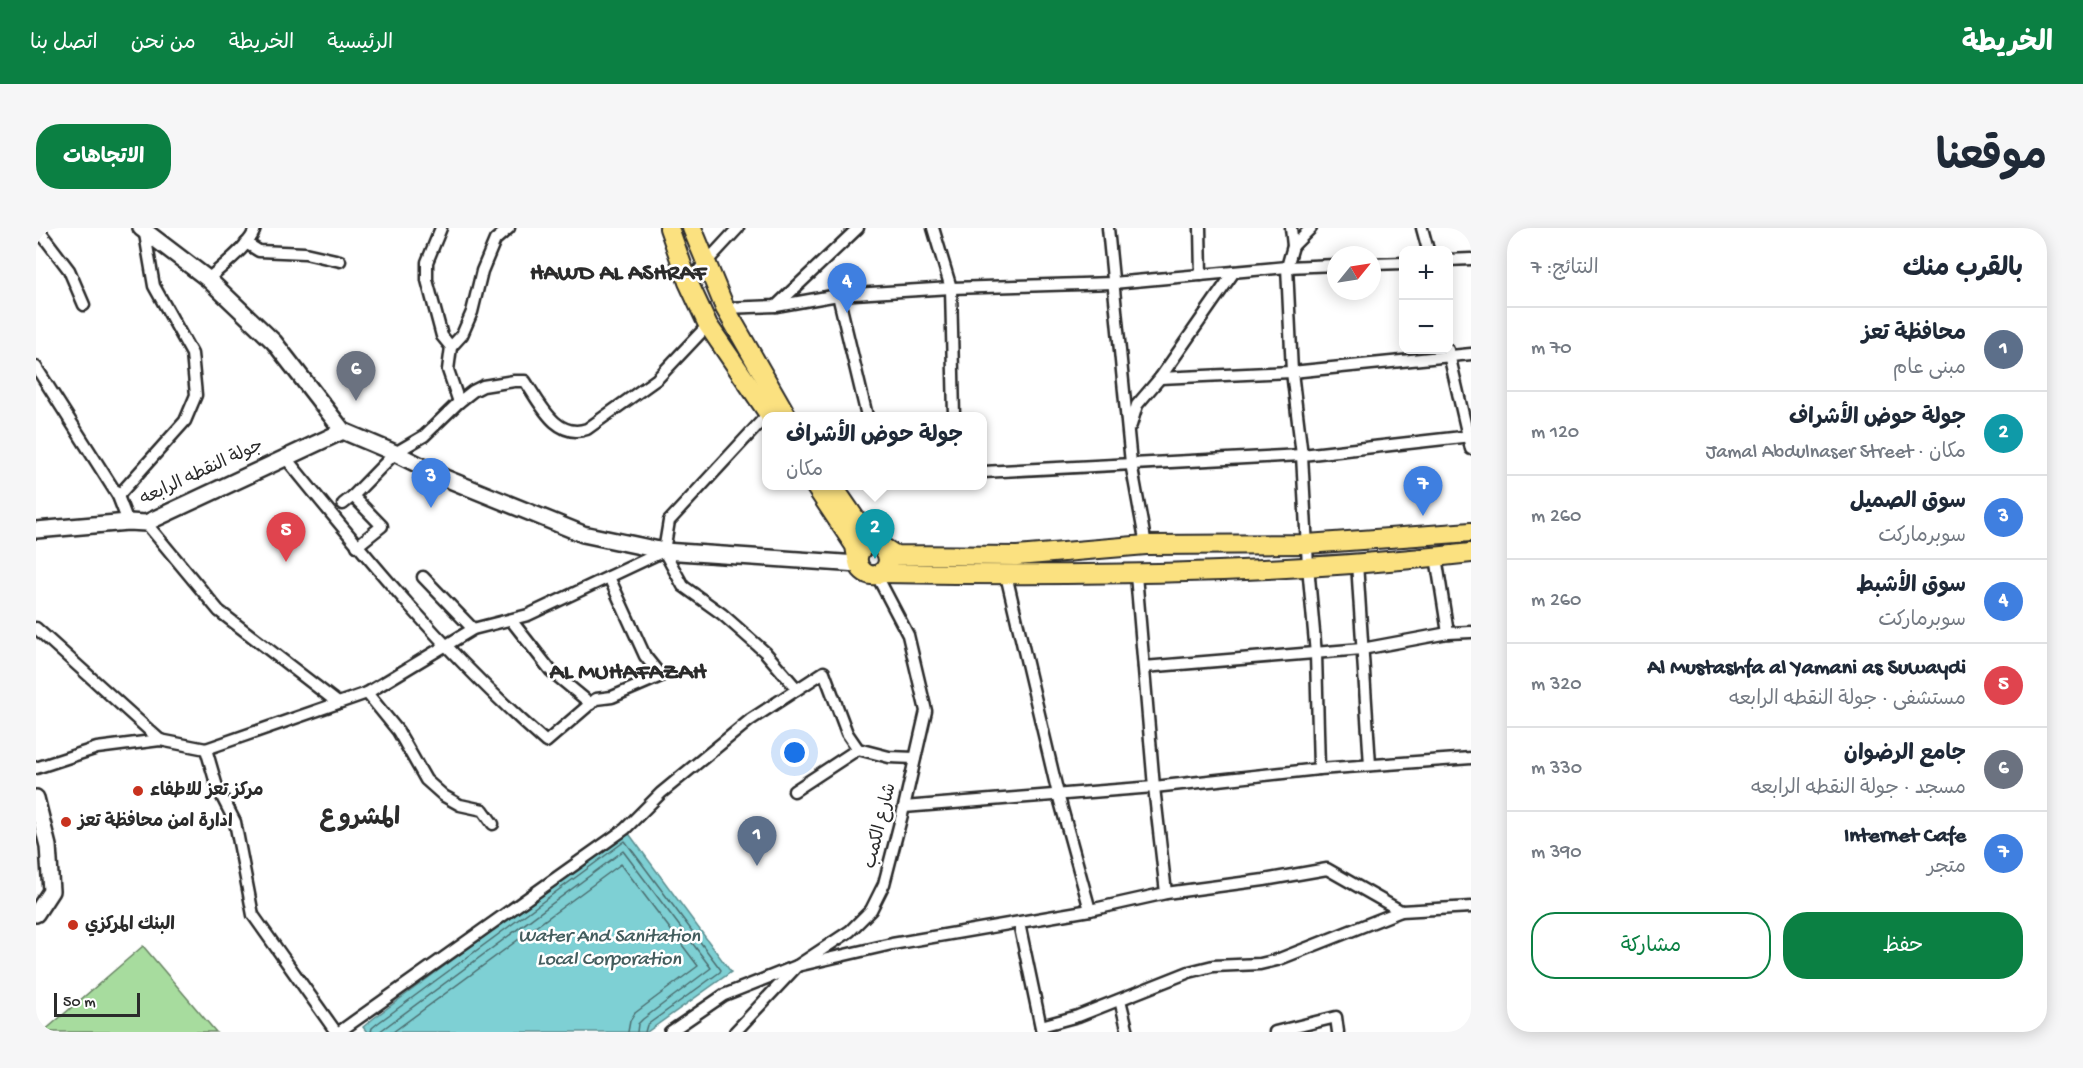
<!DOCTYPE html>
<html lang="ar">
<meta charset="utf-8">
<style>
:root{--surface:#fff;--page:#f6f6f7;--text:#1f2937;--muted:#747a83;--line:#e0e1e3;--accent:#0b8043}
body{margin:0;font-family:"Gochi Hand","Playpen Sans Arabic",sans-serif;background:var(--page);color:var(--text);direction:rtl}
.controls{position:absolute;right:18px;top:18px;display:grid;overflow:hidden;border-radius:12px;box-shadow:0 3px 15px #0003}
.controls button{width:54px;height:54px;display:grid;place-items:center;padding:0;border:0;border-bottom:2px solid var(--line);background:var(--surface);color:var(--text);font:30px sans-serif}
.compass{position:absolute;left:1291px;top:18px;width:54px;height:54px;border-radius:50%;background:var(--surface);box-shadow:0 3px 15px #0003;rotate:60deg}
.scale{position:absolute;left:18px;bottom:15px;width:86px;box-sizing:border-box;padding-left:6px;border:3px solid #2b2b2b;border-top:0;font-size:16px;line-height:21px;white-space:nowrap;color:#2b2b2b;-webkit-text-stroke:4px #fff;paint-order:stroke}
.you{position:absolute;left:759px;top:525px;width:21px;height:21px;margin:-15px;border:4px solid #fff;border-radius:50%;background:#1a73e8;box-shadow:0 0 0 9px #1a73e833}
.badge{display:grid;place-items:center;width:39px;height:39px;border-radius:50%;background:var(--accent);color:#fff;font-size:20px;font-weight:700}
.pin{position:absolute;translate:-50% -50px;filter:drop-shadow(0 2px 3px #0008)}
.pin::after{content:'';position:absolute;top:32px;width:21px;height:18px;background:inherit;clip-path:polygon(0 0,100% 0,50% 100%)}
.popup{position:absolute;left:726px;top:184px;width:225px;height:78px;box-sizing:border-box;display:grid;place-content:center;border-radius:12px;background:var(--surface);filter:drop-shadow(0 2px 4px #0005);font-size:20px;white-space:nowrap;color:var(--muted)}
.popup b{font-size:22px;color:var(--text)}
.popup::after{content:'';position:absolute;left:50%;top:100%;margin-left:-12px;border:12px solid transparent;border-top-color:var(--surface)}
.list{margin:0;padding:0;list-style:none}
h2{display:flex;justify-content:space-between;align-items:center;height:78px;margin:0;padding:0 24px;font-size:26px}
h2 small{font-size:20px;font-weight:400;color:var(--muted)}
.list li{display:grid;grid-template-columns:39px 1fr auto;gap:18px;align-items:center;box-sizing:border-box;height:84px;padding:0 24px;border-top:2px solid var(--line)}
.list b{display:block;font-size:22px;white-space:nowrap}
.list p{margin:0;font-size:20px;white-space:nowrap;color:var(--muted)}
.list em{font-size:20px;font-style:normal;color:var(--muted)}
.actions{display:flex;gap:12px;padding:18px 24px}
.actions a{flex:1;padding:14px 0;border:2px solid var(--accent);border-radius:24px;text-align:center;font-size:21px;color:var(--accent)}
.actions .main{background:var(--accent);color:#fff}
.map{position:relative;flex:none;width:1435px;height:804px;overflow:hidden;direction:ltr;border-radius:24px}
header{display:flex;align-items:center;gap:36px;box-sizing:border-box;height:84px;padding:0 30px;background:var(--accent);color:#fff}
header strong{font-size:28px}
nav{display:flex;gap:33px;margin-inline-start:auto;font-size:21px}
.intro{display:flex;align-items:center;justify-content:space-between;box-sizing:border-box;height:144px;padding:0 36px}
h1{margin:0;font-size:42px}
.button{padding:15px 27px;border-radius:24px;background:var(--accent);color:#fff;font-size:21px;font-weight:700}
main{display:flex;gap:36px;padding:0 36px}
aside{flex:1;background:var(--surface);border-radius:24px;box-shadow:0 3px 15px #0003}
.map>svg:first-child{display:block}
.green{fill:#a7dc9e;stroke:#698464;stroke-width:1.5}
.water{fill:#7ed0d4;stroke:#5d8e90;stroke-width:1.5}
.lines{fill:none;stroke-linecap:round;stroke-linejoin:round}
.shore{stroke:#4c6d6f;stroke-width:1.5}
.street-casing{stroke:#2b2b2b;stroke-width:15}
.secondary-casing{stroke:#2b2b2b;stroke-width:20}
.primary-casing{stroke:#2b2b2b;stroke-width:22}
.street{stroke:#fff;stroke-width:10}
.secondary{stroke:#fff;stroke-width:15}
.primary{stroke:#fbe180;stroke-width:18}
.poi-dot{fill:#c8321e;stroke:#fff;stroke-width:2}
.labels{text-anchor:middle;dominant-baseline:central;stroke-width:5;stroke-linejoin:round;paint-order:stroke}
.street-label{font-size:18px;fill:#2b2b2b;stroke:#fff}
.poi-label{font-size:18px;font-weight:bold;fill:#2b2b2b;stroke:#fff;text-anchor:start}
.water-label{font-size:20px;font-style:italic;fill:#445d5e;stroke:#fff}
.district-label{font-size:24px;font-weight:bold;fill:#2b2b2b;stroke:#fff}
</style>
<header>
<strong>الخريطة</strong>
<nav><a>الرئيسية</a><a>الخريطة</a><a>من نحن</a><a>اتصل بنا</a></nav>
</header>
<div class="intro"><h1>موقعنا</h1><a class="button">الاتجاهات</a></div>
<main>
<aside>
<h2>بالقرب منك<small>النتائج: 7</small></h2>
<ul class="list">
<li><span class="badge" style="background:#5c6f8a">1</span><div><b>محافظة تعز</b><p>مبنى عام</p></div><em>70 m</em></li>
<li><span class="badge" style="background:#0f9aa8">2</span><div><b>جولة حوض الأشراف</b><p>مكان · Jamal Abdulnaser Street</p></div><em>120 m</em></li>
<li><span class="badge" style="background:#3f7fe0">3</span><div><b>سوق الصميل</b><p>سوبرماركت</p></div><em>260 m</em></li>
<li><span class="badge" style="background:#3f7fe0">4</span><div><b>سوق الأشبط</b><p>سوبرماركت</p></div><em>260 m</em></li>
<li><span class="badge" style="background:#e0444e">5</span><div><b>Al Mustashfa al Yamani as Suwaydi</b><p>مستشفى · جولة النقطه الرابعه</p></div><em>320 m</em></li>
<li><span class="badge" style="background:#6b7280">6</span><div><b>جامع الرضوان</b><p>مسجد · جولة النقطه الرابعه</p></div><em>330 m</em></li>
<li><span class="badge" style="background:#3f7fe0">7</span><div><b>Internet Cafe</b><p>متجر</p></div><em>390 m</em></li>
</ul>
<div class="actions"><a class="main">حفظ</a><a>مشاركة</a></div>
</aside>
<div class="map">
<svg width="1435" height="804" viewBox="0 0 1435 804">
<rect width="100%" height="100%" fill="#fff"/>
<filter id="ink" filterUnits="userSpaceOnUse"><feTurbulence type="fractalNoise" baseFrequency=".0167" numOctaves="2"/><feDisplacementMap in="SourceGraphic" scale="12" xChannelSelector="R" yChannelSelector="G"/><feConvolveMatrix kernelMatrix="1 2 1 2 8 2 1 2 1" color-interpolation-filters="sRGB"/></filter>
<g filter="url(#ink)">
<polygon class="green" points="107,718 180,804 7,804"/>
<polygon class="water" points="591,603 695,744 611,804 331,804 327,799 338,790"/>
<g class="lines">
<g class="shore">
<polyline points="335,804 336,800 342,795 589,613 685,742 684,744 611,797 609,804"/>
<polyline points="343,804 587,623 675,740 607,791 602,796 601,804"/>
<polyline points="357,804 585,636 662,738 599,785 594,793 592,804"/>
</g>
<defs>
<g id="street">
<polyline points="1,0 33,42 48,77"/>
<polyline points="405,0 391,34 391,52 406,108 415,119"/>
<polyline points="897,0 915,60 918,188"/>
<polyline points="1072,0 1095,235 1110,317"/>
<polyline points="1164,0 1165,47"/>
<polyline points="1255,0 1257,18 1251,39 1256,144 1266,227 1272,338 1280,426 1283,541"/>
<polyline points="1386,0 1392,22"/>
<polyline points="210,15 223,23 269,25 304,33"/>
<polyline points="1257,18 1275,0"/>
<polyline points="1412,32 1435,31"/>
<polyline points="1336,36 1368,35"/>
<path d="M172,51C184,40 217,15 219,0"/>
<polyline points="652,54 702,0"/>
<polyline points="802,67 831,188"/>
<polyline points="740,78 822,0"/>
<polyline points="689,80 740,78 802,67 915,60 1077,55 1251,39 1300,37"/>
<polyline points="1412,122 1435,221"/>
<polyline points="0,139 82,268 92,294"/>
<polyline points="1124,150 1256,144 1435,126"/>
<polyline points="423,174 412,142 415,119 426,107 436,84 446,43 459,12 473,0"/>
<polyline points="732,186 633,293 628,323 647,358 686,386 729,424 761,461"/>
<polyline points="1095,197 1101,177 1124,150 1198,44"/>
<path d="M249,229C330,329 412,429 510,514L560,471L576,469L625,448L609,428L573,349"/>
<polyline points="947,244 1266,227 1435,208"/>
<polyline points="82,268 149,193 160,167 156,126 118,58 108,0"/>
<polyline points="307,276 317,268"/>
<polyline points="110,295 183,383 302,475"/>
<path d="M321,318L346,298L317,268L359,225L388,208L423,174L437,163L447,158L478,153H489C504,175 520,212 551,201L621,151L672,97"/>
<polyline points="1400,329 1412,405"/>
<polyline points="1321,335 1334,537"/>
<polyline points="970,347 1022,566 1054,682"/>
<polyline points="1100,347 1118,559 1130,665"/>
<polyline points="387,349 437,401"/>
<polyline points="475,392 515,443 555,476"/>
<polyline points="0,400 124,512"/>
<polyline points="1108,439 1326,421 1412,405 1435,404"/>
<polyline points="331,465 362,503 390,552 408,568 424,577 447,582 457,596"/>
<polyline points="170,521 181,559 199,594 217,687 300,804"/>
<polyline points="0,540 61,520 124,512 170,521 331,465 437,401 492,387 628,323"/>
<polyline points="758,563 822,521"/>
<polyline points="868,579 1118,559 1283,541 1435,530"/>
<polyline points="983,695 1006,804"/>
<polyline points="1084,772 1092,804"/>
<polyline points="1005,798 1042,788 1153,744 1177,738 1224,736 1241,732 1365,683 1435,679"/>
<polyline points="303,804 589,601 625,565 714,492 788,444 811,505 822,521 853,529 879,530"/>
<polyline points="634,804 688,767 761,738 856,716 1054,682 1130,665 1228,652 1291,641 1365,683"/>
<polyline points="699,804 761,738 814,703 835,682 848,656 868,579 890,483 872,407 840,346"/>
<polyline points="1239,804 1300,789 1302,804"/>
</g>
<g id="secondary">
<polyline points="105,0 172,51 238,114 307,203 359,225 409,250 547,306 628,323 822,336"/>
<polyline points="0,302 92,294 110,295 307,203"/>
<polyline points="0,570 12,618 15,663 0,686"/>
</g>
<g id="primary">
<polyline points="633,0 652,54 672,97 734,188"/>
<polyline points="656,0 689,80 751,188"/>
<polyline points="779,258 819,318 821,330"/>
<polyline points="797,258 832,309 843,317"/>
<path d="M847,320C861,337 841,356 827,343C816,333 824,314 839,316C846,317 853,324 860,327L981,328L1110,317L1271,316L1435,304"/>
<path d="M844,345C1041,348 1239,347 1435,325"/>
</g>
</defs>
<use href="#street" class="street-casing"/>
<use href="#secondary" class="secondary-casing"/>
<use href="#primary" class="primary-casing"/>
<use href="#street" class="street"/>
<use href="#secondary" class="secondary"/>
<use href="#primary" class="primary"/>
</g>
</g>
<g class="poi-dot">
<circle cx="102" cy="563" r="6"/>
<circle cx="30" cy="594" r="6"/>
<circle cx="37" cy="697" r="6"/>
</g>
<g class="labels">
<g class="street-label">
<text transform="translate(166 245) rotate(-25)">جولة النقطه الرابعه</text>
<text transform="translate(845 598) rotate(-76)">شارع الكمب</text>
</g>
<g class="poi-label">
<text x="114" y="563">مركز تعز للاطفاء</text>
<text x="42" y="594">ادارة امن محافظة تعز</text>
<text x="49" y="697">البنك المركزي</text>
</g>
<g class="water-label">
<text x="573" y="709">Water And Sanitation<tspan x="573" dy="23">Local Corporation</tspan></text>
</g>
<g class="district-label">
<text x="582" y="46">HAWD AL ASHRAF</text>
<text x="592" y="445">AL MUHAFAZAH</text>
<text x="324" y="591">المشروع</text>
</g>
</g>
</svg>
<div class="controls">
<button>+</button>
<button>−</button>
</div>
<svg class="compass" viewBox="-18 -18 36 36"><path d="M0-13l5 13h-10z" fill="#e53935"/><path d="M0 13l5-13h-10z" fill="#747a83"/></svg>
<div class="scale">50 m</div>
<div class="you"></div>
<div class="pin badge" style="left:721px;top:638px;background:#5c6f8a">1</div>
<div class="pin badge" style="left:839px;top:331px;background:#0f9aa8">2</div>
<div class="popup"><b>جولة حوض الأشراف</b>مكان</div>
<div class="pin badge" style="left:395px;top:280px;background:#3f7fe0">3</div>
<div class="pin badge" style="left:811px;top:85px;background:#3f7fe0">4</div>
<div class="pin badge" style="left:250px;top:334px;background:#e0444e">5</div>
<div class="pin badge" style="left:320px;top:173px;background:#6b7280">6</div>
<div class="pin badge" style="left:1387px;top:288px;background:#3f7fe0">7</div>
</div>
</main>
